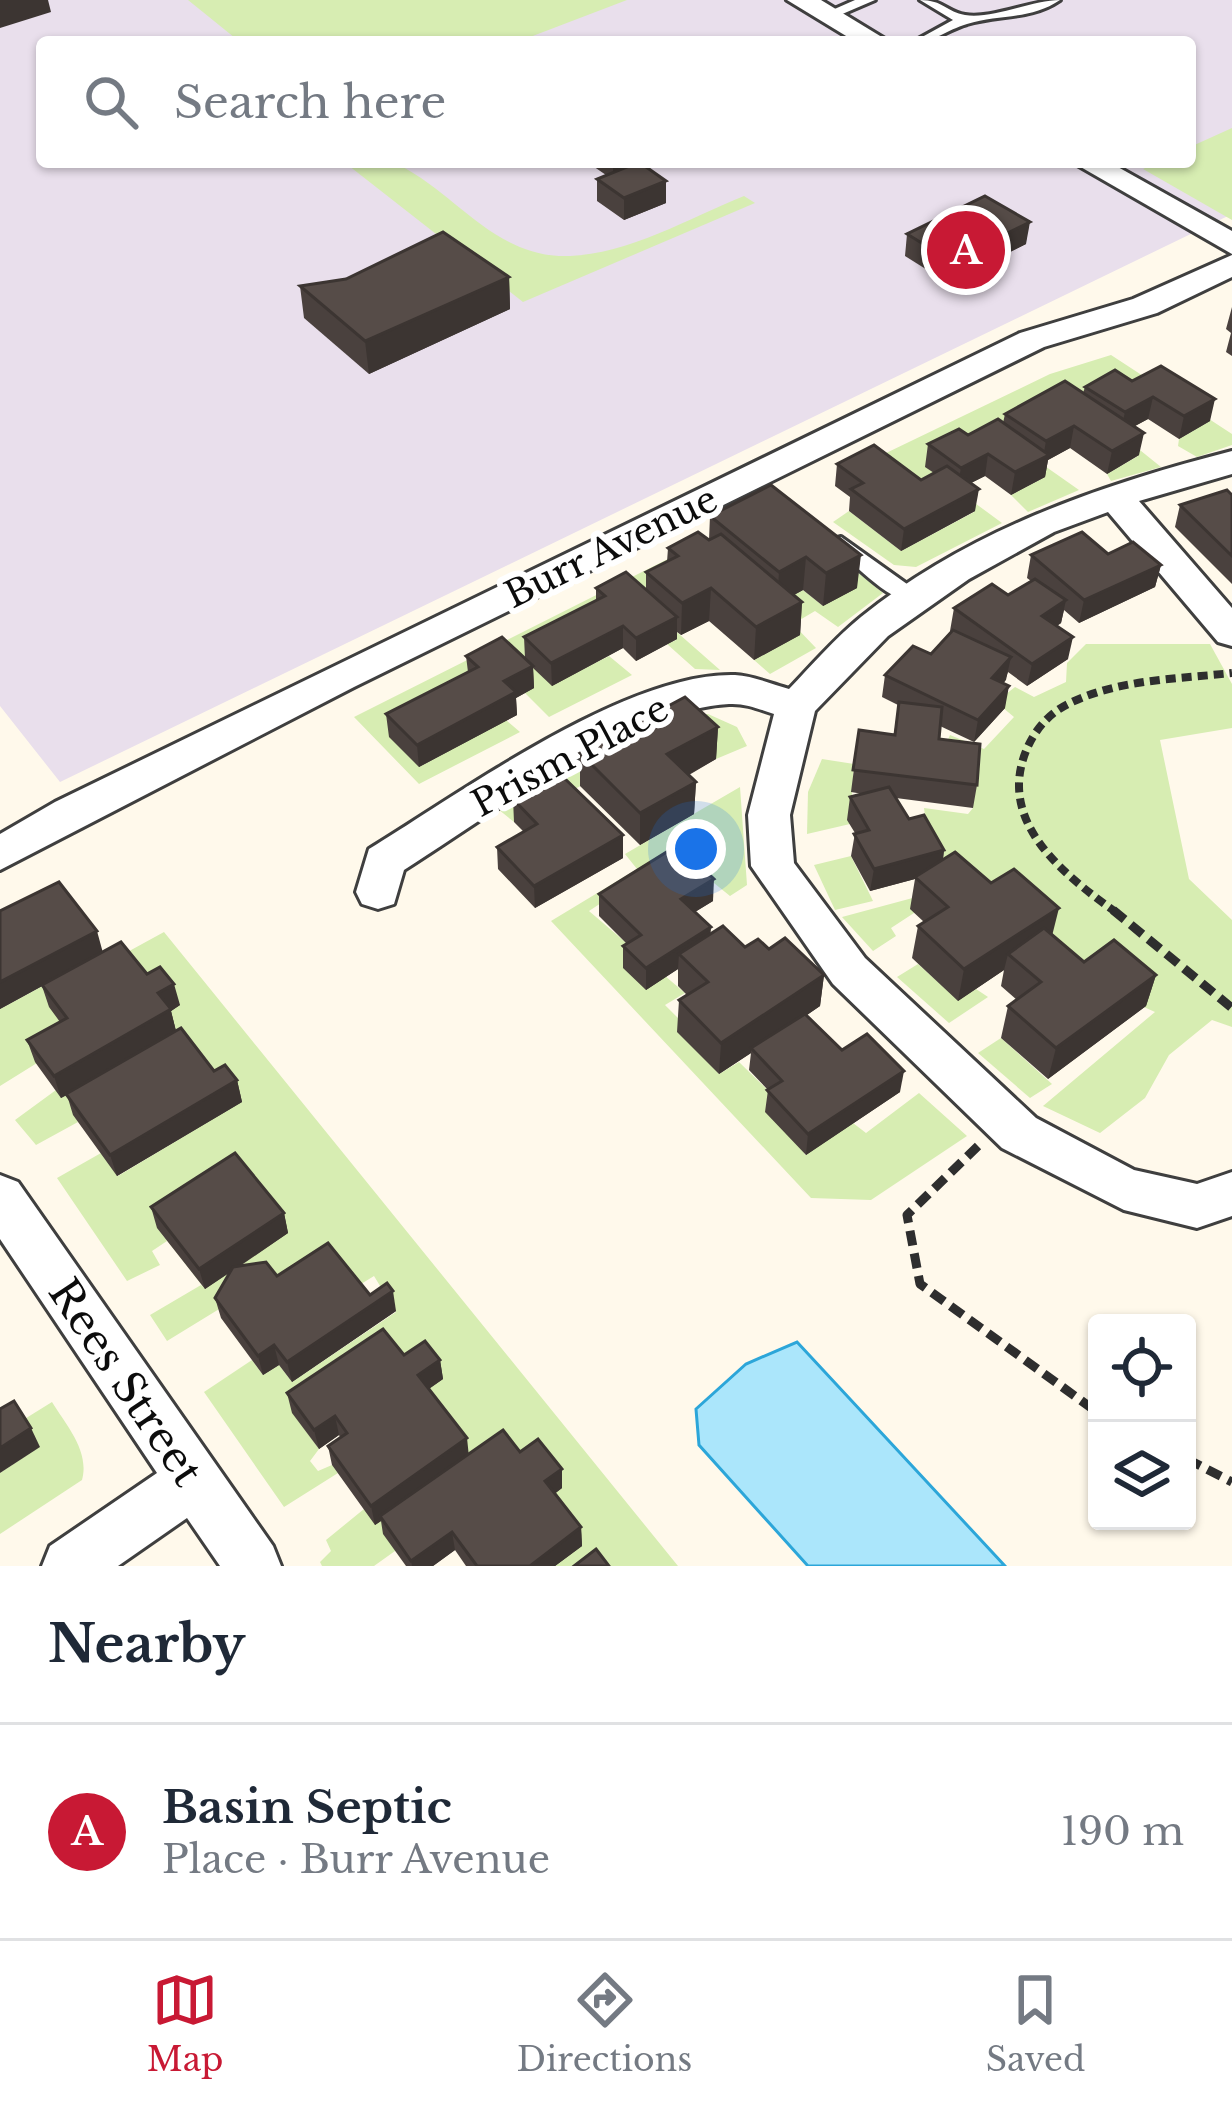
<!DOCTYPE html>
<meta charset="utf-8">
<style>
:root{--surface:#fff;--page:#f6f6f7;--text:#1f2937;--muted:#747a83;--line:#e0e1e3;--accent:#c81934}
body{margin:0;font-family:"Libre Baskerville",serif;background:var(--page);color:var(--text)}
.controls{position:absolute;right:36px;bottom:36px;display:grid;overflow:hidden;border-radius:12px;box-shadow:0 3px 9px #0004}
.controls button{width:108px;height:108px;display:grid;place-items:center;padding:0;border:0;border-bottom:3px solid var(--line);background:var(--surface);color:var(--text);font:60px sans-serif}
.you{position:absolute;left:696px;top:849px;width:42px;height:42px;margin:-30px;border:9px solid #fff;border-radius:50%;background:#1a73e8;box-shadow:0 0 0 18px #1a73e833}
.badge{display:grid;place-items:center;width:78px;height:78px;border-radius:50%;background:var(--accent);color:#fff;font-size:39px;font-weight:700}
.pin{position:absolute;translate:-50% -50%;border:6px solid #fff;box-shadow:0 3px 12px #0006}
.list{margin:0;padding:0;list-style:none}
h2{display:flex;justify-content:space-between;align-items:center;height:156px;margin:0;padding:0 48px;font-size:51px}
h2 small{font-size:39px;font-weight:400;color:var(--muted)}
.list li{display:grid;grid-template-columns:78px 1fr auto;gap:36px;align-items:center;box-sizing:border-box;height:216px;padding:0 48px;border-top:3px solid var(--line)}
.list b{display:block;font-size:45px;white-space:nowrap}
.list p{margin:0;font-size:39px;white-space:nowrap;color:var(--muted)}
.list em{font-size:39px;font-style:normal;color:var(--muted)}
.icon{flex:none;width:66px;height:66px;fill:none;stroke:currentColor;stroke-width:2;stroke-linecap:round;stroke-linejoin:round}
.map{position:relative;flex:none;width:1232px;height:1566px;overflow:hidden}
.search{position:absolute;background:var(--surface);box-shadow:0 3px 9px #0004;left:36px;right:36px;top:36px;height:132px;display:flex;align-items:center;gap:30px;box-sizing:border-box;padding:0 42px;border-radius:12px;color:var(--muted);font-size:45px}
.sheet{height:372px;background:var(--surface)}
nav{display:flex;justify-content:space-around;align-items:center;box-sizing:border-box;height:168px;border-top:3px solid var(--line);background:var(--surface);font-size:33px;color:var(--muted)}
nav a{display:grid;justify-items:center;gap:6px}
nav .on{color:var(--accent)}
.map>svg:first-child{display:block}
.industrial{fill:#e9dfec;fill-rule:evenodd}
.green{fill:#d7edb2;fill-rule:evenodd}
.water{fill:#abe6fb;stroke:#2ca6d9;stroke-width:3}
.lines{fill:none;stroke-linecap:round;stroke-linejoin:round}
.lane-casing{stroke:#3f3f3f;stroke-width:6}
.street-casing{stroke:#3f3f3f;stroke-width:6}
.path-far1{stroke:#2e2e2e;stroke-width:8;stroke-dasharray:10 6;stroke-linecap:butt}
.path{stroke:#2e2e2e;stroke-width:9;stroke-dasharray:15 8;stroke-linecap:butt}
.lane{fill:#fff;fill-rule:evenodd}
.street{fill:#fff;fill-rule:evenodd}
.wall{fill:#4a413e}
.shaded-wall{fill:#3c3532}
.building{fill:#564c48;stroke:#3c3532;stroke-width:3}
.labels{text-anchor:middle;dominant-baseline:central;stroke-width:12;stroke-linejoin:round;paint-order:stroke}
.street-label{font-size:36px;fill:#0c0c0c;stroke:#fff}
.near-street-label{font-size:42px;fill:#0c0c0c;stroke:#fff}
</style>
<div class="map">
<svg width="1232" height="1566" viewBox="0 0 1232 1566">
<rect width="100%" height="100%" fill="#fff9eb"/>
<path class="industrial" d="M0,0H1232V214L60,782L0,706ZM42,42H1190V162H42Z"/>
<g class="green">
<polygon points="188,0 627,0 517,42 240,42"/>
<polygon points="1232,128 1232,220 1143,169 1158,162 1190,162 1190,147"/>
<path d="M344,162C360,162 386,157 399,165C455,193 491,252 559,256C622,258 687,219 744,196L755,203L523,302Z"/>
<polygon points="1111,355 1232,434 1232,445 1197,457 1178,446 1179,439 1208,422 1156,388 1120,434 1161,467 1111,481 1107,474 1138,456 1002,436 1079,490 1028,512 1011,495 1043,478 926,467 1002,523 916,567 894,565 833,522 849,511 901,551 974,512 857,467 1050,374"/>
<path d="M775,505L883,593L838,627L815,611L793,624L816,648L770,674L754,660L799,635L646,605L720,670L695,669L667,644L676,640L626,595L552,685L609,656L632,675L549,717L525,693L533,688L503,660L419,767L506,720L520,732L419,784L354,717ZM769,518L823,606L803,590L776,604Z"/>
<polygon points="1086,644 1210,644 1232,684 1232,728 1160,740 1189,879 1232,920 1232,1027 1212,1020 1169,1055 1145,1098 1100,1133 1043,1106 1155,1012 1084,980 946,869 928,838 924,808 968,814 973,808 941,755 950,735 984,749 1014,717 996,702 1015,687 1034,697 1066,682 1067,663"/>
<path d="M708,714L737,727L747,746L716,759L684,730L514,822L493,805C562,767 629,718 708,714Z"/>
<polygon points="822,759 854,764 850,824 807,834 808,792"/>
<polygon points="740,787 747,885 730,896 677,853 589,911 685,993 665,1005 686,1026 719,1074 739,1062 780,1102 805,1155 853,1123 866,1133 919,1093 967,1136 871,1200 811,1198 551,921 637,869 625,854"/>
<polygon points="851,856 873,901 835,910 814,865"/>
<polygon points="920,896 914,913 891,928 896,936 873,951 842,917"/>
<polygon points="164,932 678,1566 555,1566 546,1500 562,1487 395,1551 374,1566 322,1566 320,1562 331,1551 326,1540 364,1509 376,1524 421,1394 442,1379 293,1413 319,1449 310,1461 318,1471 332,1465 338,1473 284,1507 204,1392 252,1360 263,1375 279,1365 292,1382 396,1312 374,1276 353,1289 229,1303 167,1341 150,1315 201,1285 205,1289 158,1229 167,1241 152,1251 160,1265 127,1281 57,1178 101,1153 118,1176 241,1102 74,1115 78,1122 36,1145 15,1120 56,1090 62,1097 176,1031 164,1015 179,1005 50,1007 74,1040 0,1086 0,1009 50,982 58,990"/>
<polygon points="918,964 958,1000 976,989 988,997 949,1023 897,977"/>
<polygon points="1001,1038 1052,1084 1030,1098 978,1053"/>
<path d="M52,1402C66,1425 90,1451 82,1480L0,1534V1473L39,1447L23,1420Z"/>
</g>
<polygon class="water" points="797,1342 1005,1566 808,1566 699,1445 696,1409 746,1364"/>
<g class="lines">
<defs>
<g id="lane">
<polygon points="855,0 875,0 833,18 821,15"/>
<path d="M920,0C943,0 947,12 965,15C990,20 1033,0 1060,0C1031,20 999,14 967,24C946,30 936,42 913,42L953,20Z"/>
<path d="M841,537L928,599L925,604C893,607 858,567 834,547L832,543L834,539Z"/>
</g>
<g id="street">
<polygon points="787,0 821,0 890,42 856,42"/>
<polygon points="1072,162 1109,162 1232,231 1232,254"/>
<polygon points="1232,255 1232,277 1157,313 1044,347 354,687 0,870 0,834 55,802 1020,333 1133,299"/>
<path d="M1232,451V474L1139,501L1232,608V646L1218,642L1108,512L1054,532L969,579L888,636L815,711L790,815L794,863L865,958L1036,1118L1134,1170L1197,1184L1232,1172V1216L1197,1228L1124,1210L1002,1148L833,984L751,866L748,815L774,714C759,709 745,703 729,704C629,709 490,816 404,870L394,904L378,909L362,904L356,892L369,849C461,793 626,672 735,675C753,676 772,684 789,689C812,665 835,638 861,617C969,530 1100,485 1232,451Z"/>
<polygon points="0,1175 18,1182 273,1546 281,1566 220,1566 187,1518 118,1566 42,1566 50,1546 157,1473 0,1239"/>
</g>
</defs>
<use href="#lane" class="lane-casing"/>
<use href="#street" class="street-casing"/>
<path class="path-far1" d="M1117,913C1064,875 997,823 1026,751C1034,731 1048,714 1068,704C1118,679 1178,679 1232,673"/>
<g class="path">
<polyline points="1113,910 1232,1008"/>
<polyline points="978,1146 907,1215 920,1284 1097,1412"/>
<polyline points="1187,1459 1232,1482"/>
</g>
<use href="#lane" class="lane"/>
<use href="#street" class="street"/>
</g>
<g class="wall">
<polygon points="587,162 660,162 646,167 666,203 624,220 597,201 597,179 606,175"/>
<polygon points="907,234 1026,244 948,283 905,256"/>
<polygon points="509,277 510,309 369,374 304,318 300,286"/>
<polygon points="1232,307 1232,356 1226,352 1231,333 1226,329"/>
<polygon points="1132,381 1210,421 1179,439 1148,419 1135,426 1139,455 1107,474 1070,448 1048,460 1045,477 1011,495 985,476 971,483 975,511 901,551 849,511 850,497 835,486 837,464 921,480 934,473 925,467 928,444 968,435 1003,423 1005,414 1083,393 1085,387"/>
<polygon points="771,485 857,588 823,606 803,590 794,595 802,602 800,635 754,660 709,621 681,635 677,632 677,639 636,661 623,648 552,686 533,668 534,688 516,698 517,715 419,767 389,737 386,714 468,672 466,656 525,658 524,637 596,600 596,588 646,589 646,572 667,562 668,548 709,540 710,516"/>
<polygon points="1232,495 1232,584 1175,527 1180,505"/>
<polygon points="1108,554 1161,565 1155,587 1079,623 1064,610 1061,623 1057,626 1068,659 1027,686 1008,672 1004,683 1005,708 974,742 940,726 939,739 977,785 973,808 896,798 909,819 944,850 943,860 1052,935 1084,962 1156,975 1146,1006 1048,1079 1001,1038 1008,1006 1017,1000 1001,986 1004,970 958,1001 912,958 918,926 924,922 910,909 915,879 870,891 851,856 855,833 847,820 850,797 863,794 851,792 859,730 894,735 898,705 882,697 885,675 931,654 952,632 950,631 954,608 1008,595 1031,581 1027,578 1031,555"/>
<polygon points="718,727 716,759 689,775 696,782 694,814 640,845 580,786 580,753"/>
<polygon points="513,799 623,858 535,908 498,869 497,847 524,832 514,822"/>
<polygon points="599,894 713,901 695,912 711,927 710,934 745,947 769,949 824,975 820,1006 807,1015 842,1050 900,1092 806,1155 765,1112 768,1090 749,1070 751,1053 719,1074 677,1032 679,1000 687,995 678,986 678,969 646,990 623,968 623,946 627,944 599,916"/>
<polygon points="0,911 103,952 147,974 180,1005 171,1011 176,1031 214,1071 237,1080 242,1102 117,1176 73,1115 67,1095 61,1098 35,1062 27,1040 60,1022 49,1007 42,986 0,1009"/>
<polygon points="151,1207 284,1213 288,1233 240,1266 277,1276 370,1295 396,1311 292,1382 279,1365 263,1375 221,1318 215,1298 229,1273 205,1289 157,1228"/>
<polygon points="404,1355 440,1360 443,1379 429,1389 469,1454 520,1452 562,1488 555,1493 581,1527 582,1546 555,1566 466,1566 455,1550 433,1566 406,1566 383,1534 381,1521 375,1525 332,1465 328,1446 340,1437 339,1435 319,1449 292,1413 287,1393"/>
</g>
<g class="shaded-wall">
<polygon points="0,0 48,0 51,12 0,28"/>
<polygon points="613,162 660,162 613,181"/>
<polygon points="666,181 666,203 624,220 624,198"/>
<polygon points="1030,222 1026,244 948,283 951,261"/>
<polygon points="509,277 510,309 369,374 365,341"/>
<polygon points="1153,397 1148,419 1120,434 1125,412"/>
<polygon points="1215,399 1210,421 1179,439 1184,416"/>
<polygon points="1074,426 1070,448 1048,460 1045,477 1011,495 1015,472 1043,458 1046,441"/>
<polygon points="1144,433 1139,455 1107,474 1112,451"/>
<polygon points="988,454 985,476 957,490 961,468"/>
<polygon points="979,489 975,511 901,551 904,529"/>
<polygon points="861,555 857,588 823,606 826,573"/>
<polygon points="806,557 803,590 777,604 779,572"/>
<polygon points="1161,565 1155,587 1079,623 1084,600"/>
<polygon points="711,588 709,621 681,635 682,603"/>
<polygon points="1066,600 1061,623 1037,638 1042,616"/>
<polygon points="802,602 800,635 754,660 756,627"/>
<polygon points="677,617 677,639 636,661 636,638"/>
<polygon points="623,626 623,648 552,686 551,663"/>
<polygon points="1073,637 1068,659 1027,686 1032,664"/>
<polygon points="1011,657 1006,680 988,700 992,678"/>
<polygon points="533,666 534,688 516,698 517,715 419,767 417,745 504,681"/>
<polygon points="1009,686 1005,708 974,742 978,720"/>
<polygon points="718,727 716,759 666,787 667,754"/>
<polygon points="696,782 694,814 640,845 640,813"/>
<polygon points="623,835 623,858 535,908 534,886"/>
<polygon points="944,850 941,872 870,891 874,869"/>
<polygon points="714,879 713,901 680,921 681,899"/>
<polygon points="1059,908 1051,940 1008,954 1004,970 958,1001 964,969"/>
<polygon points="711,927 709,949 679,954 678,969 646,990 646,968"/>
<polygon points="97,931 103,953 0,1009 0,982"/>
<polygon points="824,975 820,1006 754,1051 751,1048 751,1053 719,1074 721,1043"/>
<polygon points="1156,975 1146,1006 1048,1079 1056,1048"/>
<polygon points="174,984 180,1005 171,1011 176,1031 61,1098 54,1076 158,993"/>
<polygon points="904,1071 900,1092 806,1155 808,1134"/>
<polygon points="237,1080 242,1102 117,1176 110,1155"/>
<polygon points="284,1213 288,1233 205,1289 199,1269"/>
<polygon points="393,1291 396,1311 292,1382 287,1362"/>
<polygon points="274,1345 279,1365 263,1375 258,1356"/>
<polygon points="440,1360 443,1379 421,1394 418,1375"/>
<polygon points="335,1416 339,1435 319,1449 314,1430"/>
<polygon points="31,1428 40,1447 0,1473 0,1448"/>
<polygon points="467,1438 469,1457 380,1516 381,1521 375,1525 371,1506"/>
<polygon points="562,1469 562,1488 547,1500 545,1481"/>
<polygon points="581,1527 582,1546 555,1566 530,1566"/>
<polygon points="452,1532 455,1550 433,1566 412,1566 411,1561"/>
</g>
<g class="building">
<polygon points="639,162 666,181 624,198 597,179"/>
<polygon points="985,196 1030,222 951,261 907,234"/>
<polygon points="443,232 509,277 365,341 300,286 346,279"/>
<polygon points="1161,366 1215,399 1184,416 1153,397 1125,412 1085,387 1115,370 1132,381"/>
<polygon points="1065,381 1144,433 1112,451 1074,426 1046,441 1005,414"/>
<polygon points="998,419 1049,455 1015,472 988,454 961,468 928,444 959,429 968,435"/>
<polygon points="874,445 921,480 947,466 979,489 904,529 851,489 863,483 837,464"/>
<polygon points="771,485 861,555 826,573 806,557 779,572 710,516"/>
<polygon points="1227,490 1232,495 1232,556 1180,505"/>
<polygon points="698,532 709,540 721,534 802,602 756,627 711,588 682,603 646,572 678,556 668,548"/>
<polygon points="1082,532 1108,554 1133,542 1161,565 1084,600 1031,555"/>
<polygon points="626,572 677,617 636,638 623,626 551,663 524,637 605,596 596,588"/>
<polygon points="1035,579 1066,600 1042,616 1073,637 1032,664 954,608 992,584 1008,595"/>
<polygon points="953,630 1011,657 992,678 1009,686 978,720 885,675 913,646 931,654"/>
<polygon points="502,637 533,666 504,681 516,692 417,745 386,714 478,667 466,656"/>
<polygon points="685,697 718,727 667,754 696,782 640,813 580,753"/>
<polygon points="899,702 942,707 939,739 980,744 977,785 853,770 859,730 895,735"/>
<polygon points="560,774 623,835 534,886 497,847 537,824 513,799"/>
<polygon points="889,787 909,819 924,815 944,850 874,869 854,834 869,830 850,797"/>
<polygon points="678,845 714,879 681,899 711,927 646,968 623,946 641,935 599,894"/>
<polygon points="955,852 991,883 1014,869 1059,908 964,969 918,926 948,907 915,877"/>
<polygon points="59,882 97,931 0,982 0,911"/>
<polygon points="723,926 745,947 758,939 769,949 785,938 824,975 721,1043 679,1000 708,982 679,954"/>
<polygon points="1044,928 1084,962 1114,940 1156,975 1056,1048 1008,1006 1041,982 1008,954"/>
<polygon points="121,942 147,974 160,967 174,984 158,993 171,1009 54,1076 27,1040 67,1018 42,985"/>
<polygon points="805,1014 842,1050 867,1034 904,1071 808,1134 767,1090 782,1081 751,1048"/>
<polygon points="181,1028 214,1071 225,1065 237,1080 110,1155 66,1094"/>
<polygon points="235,1153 284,1213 199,1269 151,1207"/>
<polygon points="328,1243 370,1295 387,1283 393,1291 287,1362 274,1345 258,1356 215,1298 233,1267 266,1262 277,1276"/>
<polygon points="383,1329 404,1355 425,1341 440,1360 418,1375 467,1438 371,1506 328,1446 347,1433 335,1416 314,1430 287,1393"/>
<polygon points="14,1401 31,1428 0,1448 0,1409"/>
<polygon points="503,1430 520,1452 538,1439 562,1469 545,1481 581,1527 530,1566 477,1566 452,1532 411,1561 380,1516"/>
<polygon points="596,1549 609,1566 574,1566"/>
</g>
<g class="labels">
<g class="street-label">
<text transform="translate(611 547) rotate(-26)">Burr Avenue</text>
<text transform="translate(570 756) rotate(-28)">Prism Place</text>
</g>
<g class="near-street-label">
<text transform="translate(126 1382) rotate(56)">Rees Street</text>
</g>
</g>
</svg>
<div class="controls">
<button><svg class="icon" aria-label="locate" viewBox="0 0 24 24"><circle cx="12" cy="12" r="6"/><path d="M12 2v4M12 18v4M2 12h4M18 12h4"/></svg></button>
<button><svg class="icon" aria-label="layers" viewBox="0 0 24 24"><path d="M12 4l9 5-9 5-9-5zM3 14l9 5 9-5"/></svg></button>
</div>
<div class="you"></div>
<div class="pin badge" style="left:966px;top:250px">A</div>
<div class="search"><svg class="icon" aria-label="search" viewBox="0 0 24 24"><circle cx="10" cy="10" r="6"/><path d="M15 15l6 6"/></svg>Search here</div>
</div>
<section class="sheet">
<h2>Nearby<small></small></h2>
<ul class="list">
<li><span class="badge">A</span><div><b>Basin Septic</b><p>Place · Burr Avenue</p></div><em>190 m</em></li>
</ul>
</section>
<nav>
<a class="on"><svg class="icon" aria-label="map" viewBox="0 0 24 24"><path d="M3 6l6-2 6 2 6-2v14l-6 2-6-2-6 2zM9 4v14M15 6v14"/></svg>Map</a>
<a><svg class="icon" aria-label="directions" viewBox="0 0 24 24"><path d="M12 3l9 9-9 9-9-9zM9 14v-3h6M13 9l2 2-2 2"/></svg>Directions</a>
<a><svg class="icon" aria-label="saved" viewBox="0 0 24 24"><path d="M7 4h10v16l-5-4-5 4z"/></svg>Saved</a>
</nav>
